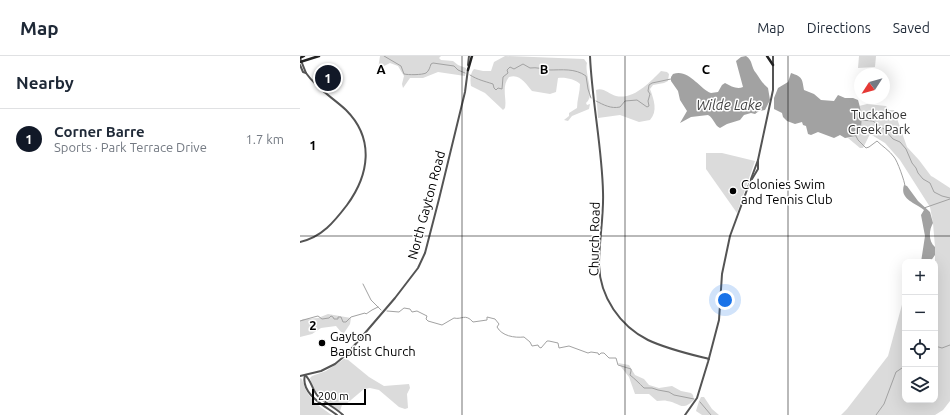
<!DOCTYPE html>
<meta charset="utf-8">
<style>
:root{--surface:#fff;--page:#f6f6f7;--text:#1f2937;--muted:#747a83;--line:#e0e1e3;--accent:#111827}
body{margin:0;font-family:Ubuntu,sans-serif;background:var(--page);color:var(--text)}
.controls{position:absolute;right:12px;bottom:12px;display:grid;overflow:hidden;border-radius:8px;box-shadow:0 4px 16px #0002}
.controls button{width:36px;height:36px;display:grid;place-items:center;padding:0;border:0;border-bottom:1px solid var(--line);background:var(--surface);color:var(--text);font:20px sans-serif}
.compass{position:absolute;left:554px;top:12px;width:36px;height:36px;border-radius:50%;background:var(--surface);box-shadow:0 4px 16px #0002;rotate:234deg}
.scale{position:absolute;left:12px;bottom:10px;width:54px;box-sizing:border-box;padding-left:4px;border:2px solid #000;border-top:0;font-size:11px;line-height:14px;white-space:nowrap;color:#000;-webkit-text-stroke:3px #fff;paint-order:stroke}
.you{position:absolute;left:425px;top:244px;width:14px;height:14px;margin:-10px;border:3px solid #fff;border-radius:50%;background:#1a73e8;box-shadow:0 0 0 6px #1a73e833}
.badge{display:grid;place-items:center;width:26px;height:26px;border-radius:50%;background:var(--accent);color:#fff;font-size:13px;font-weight:700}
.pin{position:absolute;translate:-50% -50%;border:2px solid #fff;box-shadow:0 1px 4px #0006}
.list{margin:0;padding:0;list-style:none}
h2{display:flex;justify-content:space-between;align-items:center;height:52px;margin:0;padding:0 16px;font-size:17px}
h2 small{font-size:13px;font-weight:400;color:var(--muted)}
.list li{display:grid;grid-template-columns:26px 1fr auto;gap:12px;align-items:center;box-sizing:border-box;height:60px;padding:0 16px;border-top:1px solid var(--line)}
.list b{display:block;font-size:15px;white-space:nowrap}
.list p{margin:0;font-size:13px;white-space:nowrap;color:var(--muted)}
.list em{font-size:13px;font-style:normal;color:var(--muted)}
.icon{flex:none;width:22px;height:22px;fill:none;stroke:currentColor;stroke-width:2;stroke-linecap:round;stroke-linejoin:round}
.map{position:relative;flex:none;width:650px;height:359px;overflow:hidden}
header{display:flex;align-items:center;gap:24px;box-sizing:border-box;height:56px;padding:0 20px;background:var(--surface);border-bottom:1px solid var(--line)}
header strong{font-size:19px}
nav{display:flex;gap:22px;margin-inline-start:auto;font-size:14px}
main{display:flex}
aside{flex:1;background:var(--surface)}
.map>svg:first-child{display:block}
.green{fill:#dbdbdb}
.water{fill:#a2a2a2}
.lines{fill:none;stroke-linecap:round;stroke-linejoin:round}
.stream{stroke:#a2a2a2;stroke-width:1}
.tertiary{stroke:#545454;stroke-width:2}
.secondary{stroke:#212121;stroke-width:2.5}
.grid{fill:none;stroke:#000;stroke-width:1;stroke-opacity:0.55}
.poi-dot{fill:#000;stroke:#fff;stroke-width:1.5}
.labels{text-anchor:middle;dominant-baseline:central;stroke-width:3;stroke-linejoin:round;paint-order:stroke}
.park-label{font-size:13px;fill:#323232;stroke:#fff}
.poi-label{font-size:13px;fill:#000;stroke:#fff;text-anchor:start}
.street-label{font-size:13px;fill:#000;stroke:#fff}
.water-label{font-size:14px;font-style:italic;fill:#434343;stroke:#fff}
.grid-label{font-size:13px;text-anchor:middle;font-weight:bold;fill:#000;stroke:#fff;stroke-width:3;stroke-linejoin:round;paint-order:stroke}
</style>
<header>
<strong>Map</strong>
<nav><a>Map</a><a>Directions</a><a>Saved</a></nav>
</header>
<main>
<aside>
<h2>Nearby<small></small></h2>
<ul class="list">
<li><span class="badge">1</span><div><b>Corner Barre</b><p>Sports · Park Terrace Drive</p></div><em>1.7 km</em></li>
</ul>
</aside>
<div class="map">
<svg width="650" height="359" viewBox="0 0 650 359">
<rect width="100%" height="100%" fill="#fff"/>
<g class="green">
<polygon points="80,0 141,0 139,2 141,4 153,5 158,9 166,12 165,20 138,16 123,22 110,22 103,32 102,28 104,20 98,10 90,7 78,13"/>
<path d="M205,0L284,3L287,7C284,17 296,39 286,47L287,49L290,48L289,53L272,60L268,65L264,64L269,60V57L277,52C277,44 280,36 280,28C275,23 265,21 258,22L256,36L250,38L232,35C226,28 220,17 209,21C201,31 207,42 205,52L203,54L201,52L185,37L171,30C170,25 170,17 174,13L183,15H191L194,6Z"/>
<polygon points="559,0 576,0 575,11 558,12"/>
<path d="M361,15L367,16L369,18L368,25L364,27L353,29L350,33C354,44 358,55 350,64L339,66L320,59L298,62L296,34C303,31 309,38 316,40C334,44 350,26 361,15Z"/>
<path d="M567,48L586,50L589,54H594L607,91L619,104L631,120L633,121L650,132V345L643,354L635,359H541L547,353L588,300L603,245H605V344H635V191L633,167L630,151L600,104L585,87L570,78L563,92H560L548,82C551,81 555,81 557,79C565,74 560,57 559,50Z"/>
<polygon points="406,97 422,97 455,105 437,157 406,113"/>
<polygon points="28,258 51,262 50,268 44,277 41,276 36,270 21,272 12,278 0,281 0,265 3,263 18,262"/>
<path d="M44,303H47L69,321L84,330L109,328L110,332L107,338L108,352L105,353L99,351L79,334L70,332L64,333L45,349H42L40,355C26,346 14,339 10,322L12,320L26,315Z"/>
<path d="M318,307L329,309L335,319L344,323L349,329L359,332L372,330L381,335L391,337L393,339L394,344C381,356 381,347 367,345C364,344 360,345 357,345L349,338H335L329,321Z"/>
<path d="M0,322L2,323C7,342 17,349 32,359H0Z"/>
<polygon points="401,341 404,341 412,353 419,359 402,359 396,355 399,345"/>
</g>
<g class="water">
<path d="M446,0C453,4 451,12 456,17C460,23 463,28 468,32L470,44L465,54L459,55L455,58L451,57L444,59L440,64L427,68L420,72C414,69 414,62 408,59L391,61L380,67L387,55L380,44L378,35L371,25V21L373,18C388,12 399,32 411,37L418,36L422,29L425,27C431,30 437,34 443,31L436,5L441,1Z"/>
<path d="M491,17C503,21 502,23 504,34L514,38L521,44L534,45L538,39L545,42H553L558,44C561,54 565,71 557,80L545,82L540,79L534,82L518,76L511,79L508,78L506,70L503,69L502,66L495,68L487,65L483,61L482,57L474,53V42L478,32L488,26Z"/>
<path d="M604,129L607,130L618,145L630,156L633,167C629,174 628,185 635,191V199L630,206H621L625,180L621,159L624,154C617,147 599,144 604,129Z"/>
</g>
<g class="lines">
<g class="stream">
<path d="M84,0L101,10L104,18C108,19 122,19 126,17C129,15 130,11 131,8L133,7L154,10L158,14L165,17"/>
<path d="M170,19C178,24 184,25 193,28L194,32L196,34L198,32L202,33L203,21L208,17L207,14L210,11L214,13L223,8L230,12C237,11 242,13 249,14C262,14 275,12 286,20L288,33L291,42"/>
<path d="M296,45C304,49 311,53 320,51L325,45L337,44L347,51L349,50L348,45L350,38L348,35L349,29L352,27L371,23"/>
<polyline points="561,64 573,65 584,73 593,83 600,86 606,93 612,107 616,112 618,117 623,123 630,127 634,136 642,140 650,142"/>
<path d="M556,80L558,84L566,92L569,91L577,85C582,90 590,95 594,101C597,104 605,126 605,130"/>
<polyline points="624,152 650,143"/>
<polyline points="63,228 71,244 81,254"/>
<path d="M87,255L99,256L104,252L110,253L112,256L117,255L127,260L126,263L128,265L142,269L154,262C162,264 165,257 173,266L187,264V261L195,263L199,268L197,271C202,280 214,282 224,281L230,286L232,290L238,289L239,291L241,292L247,285H249L258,287L259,292L269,290L288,297L291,296L298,297L299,299L301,297H304L309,302H316L318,309L331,313V315L330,319C335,323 339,327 344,332H352L358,334L369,336L374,339L394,343"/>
<polyline points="0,265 14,261 18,260 22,263 29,262 31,260 33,261 34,263 38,263 38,261 41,261 43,266 46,266 51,261 65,257 66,258 72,254 78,251"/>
<polyline points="635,290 642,292 650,289"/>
<polyline points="400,346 411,359"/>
<polyline points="576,359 584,348 596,316 605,310"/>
</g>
<g class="tertiary">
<path d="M290,0C292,46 302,91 303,136C304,160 299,184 299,209C300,241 320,270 348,284C367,293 389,298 409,303"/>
<polyline points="0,2 6,17"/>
<path d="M0,9L3,16L6,17C17,33 32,41 46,54C75,83 69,119 47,149C34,166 22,181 0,186"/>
<polyline points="168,9 169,0"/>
<polyline points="452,123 458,113 458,104 473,34 473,0"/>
<path d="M5,319C11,324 12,333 17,339C24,347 35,351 43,359"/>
<path d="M5,319C0,338 25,350 37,359"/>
<polyline points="0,320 21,315 35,308 47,298 95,242 118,212 125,197 139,143 165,36 168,13"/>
<polyline points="385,359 397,342 408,306 419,264 422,218 430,180 458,104"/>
</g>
<g class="secondary">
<polyline points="467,0 473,9"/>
<polyline points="0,2 4,0"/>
<polyline points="0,6 19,0"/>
<polyline points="168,14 172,0"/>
</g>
</g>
<path class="grid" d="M162,0V359M325,0V359M488,0V359M0,180H650"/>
<g class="poi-dot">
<circle cx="433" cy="135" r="4"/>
<circle cx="22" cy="287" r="4"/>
</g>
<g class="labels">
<g class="park-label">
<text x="579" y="58">Tuckahoe<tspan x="579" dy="15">Creek Park</tspan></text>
</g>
<g class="poi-label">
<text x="441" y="128">Colonies Swim<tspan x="441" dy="15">and Tennis Club</tspan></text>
<text x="30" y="280">Gayton<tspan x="30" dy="15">Baptist Church</tspan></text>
</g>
<g class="street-label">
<text transform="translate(126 149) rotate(-75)">North Gayton Road</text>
<text transform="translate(294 183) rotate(-89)">Church Road</text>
</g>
<g class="water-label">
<text x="429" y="49">Wilde Lake</text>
</g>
</g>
<g class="grid-label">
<text x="81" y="18">A</text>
<text x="244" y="18">B</text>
<text x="406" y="18">C</text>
<text x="13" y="94">1</text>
<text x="13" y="274">2</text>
</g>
</svg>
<div class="controls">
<button>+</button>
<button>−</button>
<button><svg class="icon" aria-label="locate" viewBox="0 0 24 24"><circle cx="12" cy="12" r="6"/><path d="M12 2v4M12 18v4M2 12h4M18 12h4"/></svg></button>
<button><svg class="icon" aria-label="layers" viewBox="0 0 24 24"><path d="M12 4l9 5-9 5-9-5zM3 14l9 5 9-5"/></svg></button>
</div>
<svg class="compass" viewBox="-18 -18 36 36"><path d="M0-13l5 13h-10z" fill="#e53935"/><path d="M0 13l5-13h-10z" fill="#747a83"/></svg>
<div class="scale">200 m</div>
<div class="you"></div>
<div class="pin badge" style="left:28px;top:22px">1</div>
</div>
</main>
